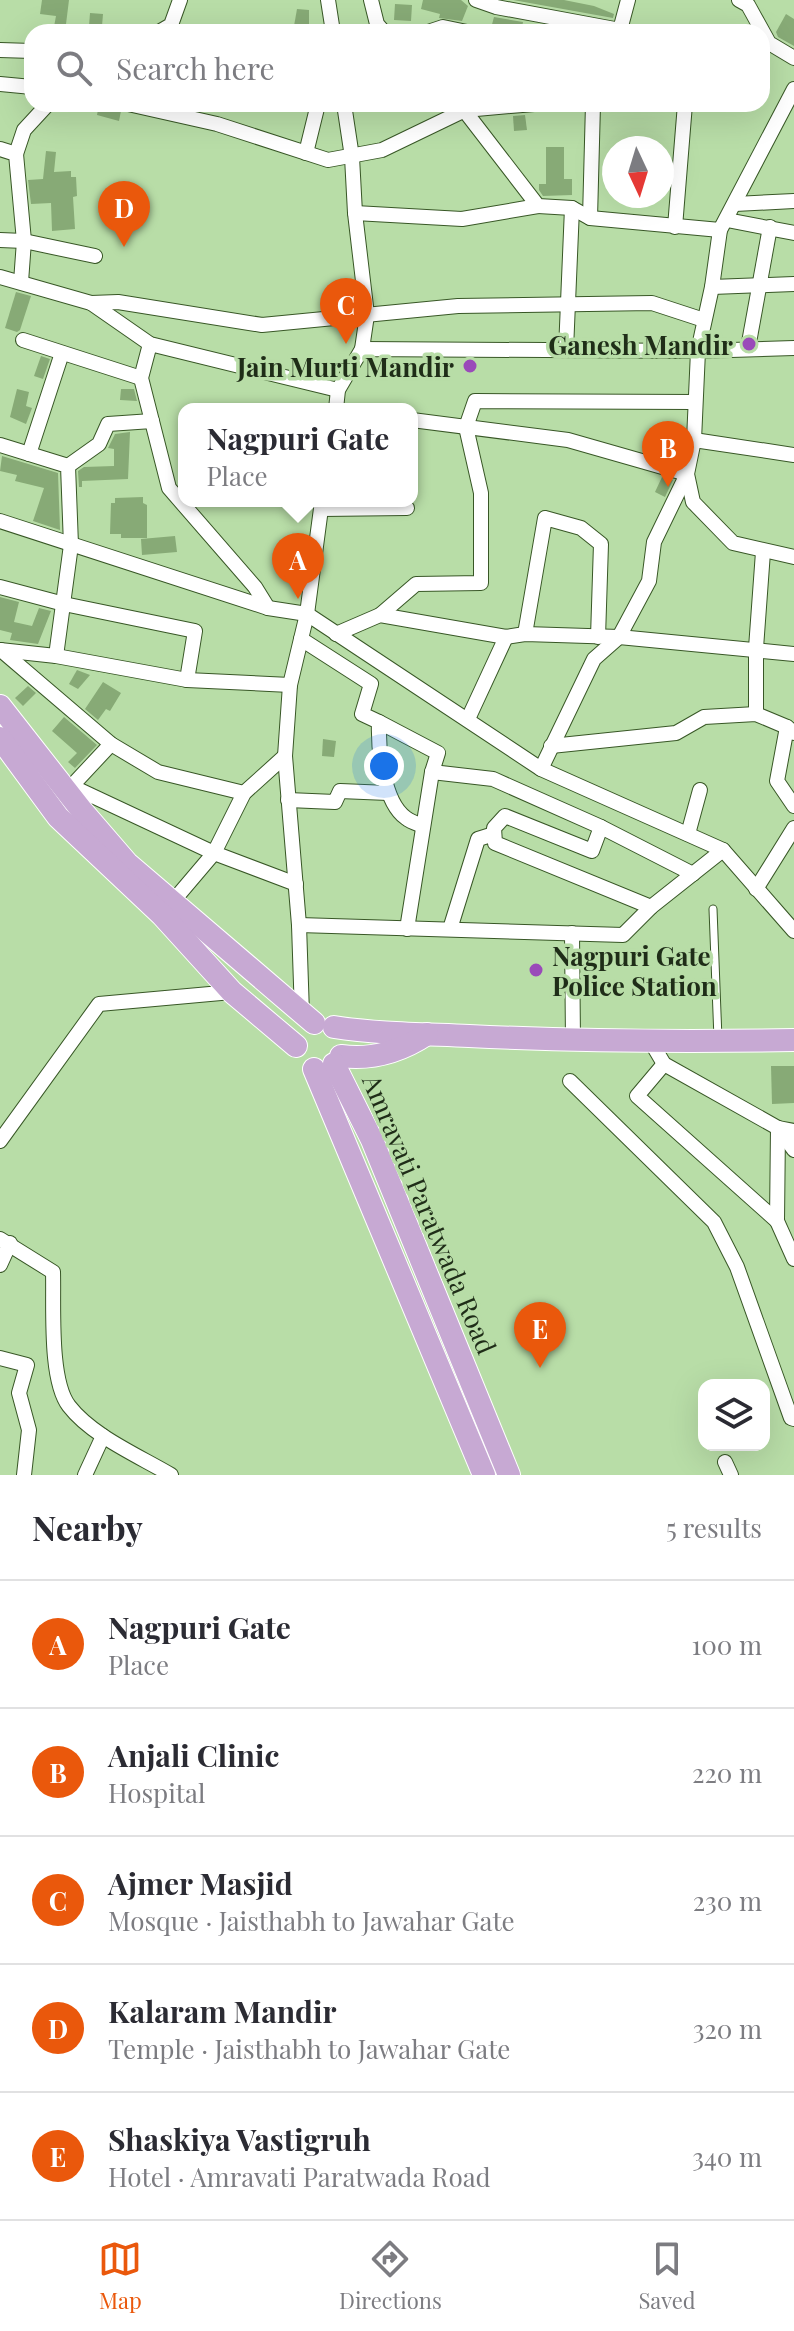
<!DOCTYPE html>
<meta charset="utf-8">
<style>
:root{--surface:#fff;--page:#f7f7f7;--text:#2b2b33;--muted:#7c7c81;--line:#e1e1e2;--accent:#ea580c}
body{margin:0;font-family:"Playfair Display",serif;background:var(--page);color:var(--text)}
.controls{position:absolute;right:24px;bottom:24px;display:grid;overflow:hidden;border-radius:16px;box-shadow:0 8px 32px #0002}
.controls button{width:72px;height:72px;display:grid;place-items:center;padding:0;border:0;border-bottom:2px solid var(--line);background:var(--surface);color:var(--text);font:40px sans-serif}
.compass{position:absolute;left:602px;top:136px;width:72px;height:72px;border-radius:50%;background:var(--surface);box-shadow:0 8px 32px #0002;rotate:176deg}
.you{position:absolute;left:384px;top:766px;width:28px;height:28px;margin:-20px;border:6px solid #fff;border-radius:50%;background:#1a73e8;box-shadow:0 0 0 12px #1a73e833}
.badge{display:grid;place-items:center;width:52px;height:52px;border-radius:50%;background:var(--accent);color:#fff;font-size:26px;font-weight:700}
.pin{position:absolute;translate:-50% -66px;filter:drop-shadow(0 2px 4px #0008)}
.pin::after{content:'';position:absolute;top:42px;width:28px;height:24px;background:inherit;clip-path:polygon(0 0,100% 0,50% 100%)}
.popup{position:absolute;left:178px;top:403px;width:240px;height:104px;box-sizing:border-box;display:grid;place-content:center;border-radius:16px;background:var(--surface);filter:drop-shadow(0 2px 6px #0005);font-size:26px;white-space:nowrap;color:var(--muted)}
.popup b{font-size:30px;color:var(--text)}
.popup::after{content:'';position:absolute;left:50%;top:100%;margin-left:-16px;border:16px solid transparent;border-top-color:var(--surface)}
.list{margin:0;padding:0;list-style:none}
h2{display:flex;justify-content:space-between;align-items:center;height:104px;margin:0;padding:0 32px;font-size:34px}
h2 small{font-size:26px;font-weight:400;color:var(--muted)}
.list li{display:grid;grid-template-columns:52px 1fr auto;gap:24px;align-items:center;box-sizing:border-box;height:128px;padding:0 32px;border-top:2px solid var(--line)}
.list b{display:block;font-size:30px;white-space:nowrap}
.list p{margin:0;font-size:26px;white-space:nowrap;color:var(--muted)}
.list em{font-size:26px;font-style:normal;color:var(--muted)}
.icon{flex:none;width:44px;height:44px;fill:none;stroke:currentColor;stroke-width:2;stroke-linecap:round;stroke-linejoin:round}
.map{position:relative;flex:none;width:794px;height:1475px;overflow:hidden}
.search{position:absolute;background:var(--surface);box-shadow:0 8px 32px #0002;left:24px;right:24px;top:24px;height:88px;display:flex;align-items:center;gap:20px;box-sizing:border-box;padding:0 28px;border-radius:24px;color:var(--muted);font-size:30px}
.sheet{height:744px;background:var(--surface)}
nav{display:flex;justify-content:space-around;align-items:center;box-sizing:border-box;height:112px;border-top:2px solid var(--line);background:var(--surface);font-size:22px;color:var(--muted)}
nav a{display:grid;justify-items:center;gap:4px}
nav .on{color:var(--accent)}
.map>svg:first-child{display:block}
.building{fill:#87aa76}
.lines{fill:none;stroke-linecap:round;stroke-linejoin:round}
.lane-casing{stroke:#385726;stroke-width:9}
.street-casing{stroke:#385726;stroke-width:16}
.primary-casing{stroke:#fff;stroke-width:24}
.lane{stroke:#fff;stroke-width:7}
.street{stroke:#fff;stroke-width:14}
.primary{stroke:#c7a9d3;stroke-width:22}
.poi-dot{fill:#9a4ab9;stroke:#b8dda7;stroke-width:3}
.labels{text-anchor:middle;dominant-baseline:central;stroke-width:7;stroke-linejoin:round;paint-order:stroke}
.poi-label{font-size:26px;font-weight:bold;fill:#1f2d18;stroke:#b8dda7;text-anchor:end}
.street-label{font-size:26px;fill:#1f2d18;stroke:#b8dda7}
</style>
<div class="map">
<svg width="794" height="1475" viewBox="0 0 794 1475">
<rect width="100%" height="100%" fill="#b8dda7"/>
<g class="building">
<polygon points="42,0 69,0 66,24 84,27 83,32 53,32 56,16 40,14"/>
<polygon points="423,0 461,0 468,6 462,21 439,18 440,14 421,9"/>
<polygon points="513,0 564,0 594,6 614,14 613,18"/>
<polygon points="395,4 412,5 411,21 394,20"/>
<polygon points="297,9 309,10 309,28 294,26"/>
<polygon points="90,13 103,14 102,26 89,26"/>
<polygon points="786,14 794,19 794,46 778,37 776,32"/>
<polygon points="494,17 523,22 521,32 490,32"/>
<polygon points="99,104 118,104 121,111 119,121 97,115"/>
<polygon points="525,115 527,130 514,131 513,116"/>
<polygon points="546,147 564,147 564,179 572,179 572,195 543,196 539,190 539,184 546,184"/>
<polygon points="46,151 56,152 54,172 71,171 71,177 76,177 77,196 73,197 75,229 52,231 51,203 31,204 28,180 43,179"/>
<polygon points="16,292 31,296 20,330 17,332 5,328"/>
<polygon points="41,356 50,359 43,379 34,376"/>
<polygon points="17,389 29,392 26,406 32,408 26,424 10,417"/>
<polygon points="121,389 134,389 137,401 120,400"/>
<polygon points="130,432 128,479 82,481 82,487 79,487 78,471 84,467 114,466 114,449 108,448 115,434"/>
<polygon points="2,456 58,473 60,530 33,521 44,488 15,481 17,475 0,471"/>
<polygon points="662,477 673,480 665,497 655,492"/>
<polygon points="143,497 143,503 147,505 147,538 121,538 121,534 110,534 111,503 115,503 115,498"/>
<polygon points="175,536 177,552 142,555 141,539"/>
<polygon points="0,597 19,602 14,622 32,626 39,608 51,611 38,644 10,640 12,633 0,630"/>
<polygon points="77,670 90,675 78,689 69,684"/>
<polygon points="103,682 121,693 110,711 106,709 98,720 85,709"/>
<polygon points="28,686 36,693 23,706 15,698"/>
<polygon points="64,717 97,745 75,768 68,762 77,753 52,731"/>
<polygon points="323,739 336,741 334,757 322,756"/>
<polygon points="771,1066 794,1066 794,1103 772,1104"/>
</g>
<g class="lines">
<defs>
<polyline id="lane" points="713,909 718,1039"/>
<g id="street">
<polyline points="328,0 333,32"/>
<polyline points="371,0 377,24 384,32"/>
<polyline points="476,0 496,7 620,30 628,0"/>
<polyline points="739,0 748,5 769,43 794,58"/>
<polyline points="159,32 171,25 180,0"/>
<polyline points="428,32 443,27 467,32"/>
<polyline points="0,50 32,51"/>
<polyline points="0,84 32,87"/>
<polyline points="794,89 720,230 712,287 698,351 694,440 687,474 693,502 733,543 794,557"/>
<polyline points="128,104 217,124 328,160 382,150 465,110 534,104"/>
<polyline points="344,104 352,157 355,213 367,315 362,349"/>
<polyline points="461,106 538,206 572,208 590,218 720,230"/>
<polyline points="0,149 16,154 24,241 21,282"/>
<polyline points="306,153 318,104"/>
<polyline points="16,154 24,130 48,104"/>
<polyline points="735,204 794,201"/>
<polyline points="355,213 462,219 538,206"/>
<polyline points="590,218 593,104"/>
<polyline points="727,220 794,233"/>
<polyline points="675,227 685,104"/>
<polyline points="0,240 24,241 95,256"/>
<polyline points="0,277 91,303 150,344 338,390"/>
<polyline points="712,287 794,284"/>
<polyline points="91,303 118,302 262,325 458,306 652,303 704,320"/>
<polyline points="23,340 141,378"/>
<polyline points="150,344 141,378 169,488 255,587 268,608"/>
<polyline points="748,348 770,227"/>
<polyline points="566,350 572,208"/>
<polyline points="336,409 338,390 362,349 698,351 794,348"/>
<polyline points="412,420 568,440 687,474 654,542 649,581 619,637 594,659 541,769"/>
<polyline points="694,440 794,455"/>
<polyline points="0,445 68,466 71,545 56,656"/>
<polyline points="29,454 62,353"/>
<polyline points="68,466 99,444 108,424 152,421"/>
<polyline points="321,509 407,508"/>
<polyline points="0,521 268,608 307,614 541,769 723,850 794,931"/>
<polyline points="0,587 64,604 195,631 187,680"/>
<polyline points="380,615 416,584 481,583 481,493 466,427 475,401 695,402"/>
<polyline points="336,634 380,615 506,637 525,634 619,637 794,654"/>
<polyline points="525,634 545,518 581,528 601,544 598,637"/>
<path d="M301,639L371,684L362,714L379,722C378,748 383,802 406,818C411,822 418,824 423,826"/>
<polyline points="0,650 56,656 187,680 290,685"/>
<polyline points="1,650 111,744 158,772 244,793"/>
<polyline points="756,714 756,648 763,552"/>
<polyline points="468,719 506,637"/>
<polyline points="379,722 438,753 432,772 407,929"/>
<polyline points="787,727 777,781 794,806"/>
<polyline points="551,746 676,733 704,717 756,714 787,727 794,733"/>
<polyline points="432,772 493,779 601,827 693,874"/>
<polyline points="71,786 214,853 296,884"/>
<polyline points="68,790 111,744"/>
<polyline points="288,800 335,802 340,791 388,793"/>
<polyline points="601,827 592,851 505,816 494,828 495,843 651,907"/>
<polyline points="688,834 700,790"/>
<polyline points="756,889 794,828"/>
<polyline points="169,906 214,853 244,793 285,756"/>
<polyline points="299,925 623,935 651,907 723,850"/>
<polyline points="450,929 478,839 494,834"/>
<polyline points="572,933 573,1041"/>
<polyline points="302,1014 299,925 285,756 290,685 307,614 322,501"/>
<polyline points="651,1042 664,1064 778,1128 794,1131"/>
<polyline points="664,1064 637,1096 777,1221"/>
<polyline points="570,1081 714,1222 737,1267 791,1418 794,1419"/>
<polyline points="778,1128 777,1221 794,1259"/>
<polyline points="778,1128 794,1150"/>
<polyline points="0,1141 99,1004 232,992"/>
<path d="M0,1239L53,1272C54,1306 49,1380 69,1406C92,1436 139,1456 171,1475"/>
<polyline points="0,1265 10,1243"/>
<polyline points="0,1358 27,1365 19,1393 29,1430 24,1475"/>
<polyline points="725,1462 731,1475"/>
<polyline points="85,1475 103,1436"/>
</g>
<g id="primary">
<polyline points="0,706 83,812 127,863 314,1023"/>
<polyline points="0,738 58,817 162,915 232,992 296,1046"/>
<path d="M334,1027C378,1034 424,1034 469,1036C577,1041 685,1042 794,1040"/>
<path d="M341,1056C373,1060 400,1052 427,1034"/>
<polyline points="334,1064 372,1140 509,1475"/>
<polyline points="314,1069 484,1475"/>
</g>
</defs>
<use href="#lane" class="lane-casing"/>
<use href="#street" class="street-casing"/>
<use href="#primary" class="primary-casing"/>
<use href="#lane" class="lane"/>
<use href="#street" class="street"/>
<use href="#primary" class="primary"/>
</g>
<g class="poi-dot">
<circle cx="749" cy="344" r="8"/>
<circle cx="470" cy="366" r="8"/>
<circle cx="536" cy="970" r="8"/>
</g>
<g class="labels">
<g class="poi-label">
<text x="733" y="344">Ganesh Mandir</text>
<text x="454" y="366">Jain Murti Mandir</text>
<text x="552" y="955" text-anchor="start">Nagpuri Gate<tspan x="552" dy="30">Police Station</tspan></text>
</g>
<g class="street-label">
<text transform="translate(430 1214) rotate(67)">Amravati Paratwada Road</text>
</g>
</g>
</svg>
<div class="controls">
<button><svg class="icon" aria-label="layers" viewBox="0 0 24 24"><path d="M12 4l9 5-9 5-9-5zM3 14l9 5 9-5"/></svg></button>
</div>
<svg class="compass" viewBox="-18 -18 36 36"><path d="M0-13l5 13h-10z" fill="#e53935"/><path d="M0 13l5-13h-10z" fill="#7c7c81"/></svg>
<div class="you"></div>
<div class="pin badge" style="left:298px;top:599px">A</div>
<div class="popup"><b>Nagpuri Gate</b>Place</div>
<div class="pin badge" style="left:668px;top:487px">B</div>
<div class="pin badge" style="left:346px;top:344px">C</div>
<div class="pin badge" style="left:124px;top:247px">D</div>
<div class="pin badge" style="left:540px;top:1368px">E</div>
<div class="search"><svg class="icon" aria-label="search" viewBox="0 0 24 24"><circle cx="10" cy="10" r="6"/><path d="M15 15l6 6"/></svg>Search here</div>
</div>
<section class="sheet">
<h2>Nearby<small>5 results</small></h2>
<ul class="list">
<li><span class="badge">A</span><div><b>Nagpuri Gate</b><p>Place</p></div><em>100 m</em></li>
<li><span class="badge">B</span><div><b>Anjali Clinic</b><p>Hospital</p></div><em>220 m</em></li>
<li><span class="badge">C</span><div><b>Ajmer Masjid</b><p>Mosque · Jaisthabh to Jawahar Gate</p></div><em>230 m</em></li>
<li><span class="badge">D</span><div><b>Kalaram Mandir</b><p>Temple · Jaisthabh to Jawahar Gate</p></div><em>320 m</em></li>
<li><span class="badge">E</span><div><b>Shaskiya Vastigruh</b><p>Hotel · Amravati Paratwada Road</p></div><em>340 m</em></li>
</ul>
</section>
<nav>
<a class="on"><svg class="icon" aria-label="map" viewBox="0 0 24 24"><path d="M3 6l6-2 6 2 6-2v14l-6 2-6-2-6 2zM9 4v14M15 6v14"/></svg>Map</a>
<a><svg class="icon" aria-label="directions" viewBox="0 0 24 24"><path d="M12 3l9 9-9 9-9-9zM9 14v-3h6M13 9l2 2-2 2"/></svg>Directions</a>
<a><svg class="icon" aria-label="saved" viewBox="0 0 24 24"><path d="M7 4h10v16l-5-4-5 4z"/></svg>Saved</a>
</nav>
